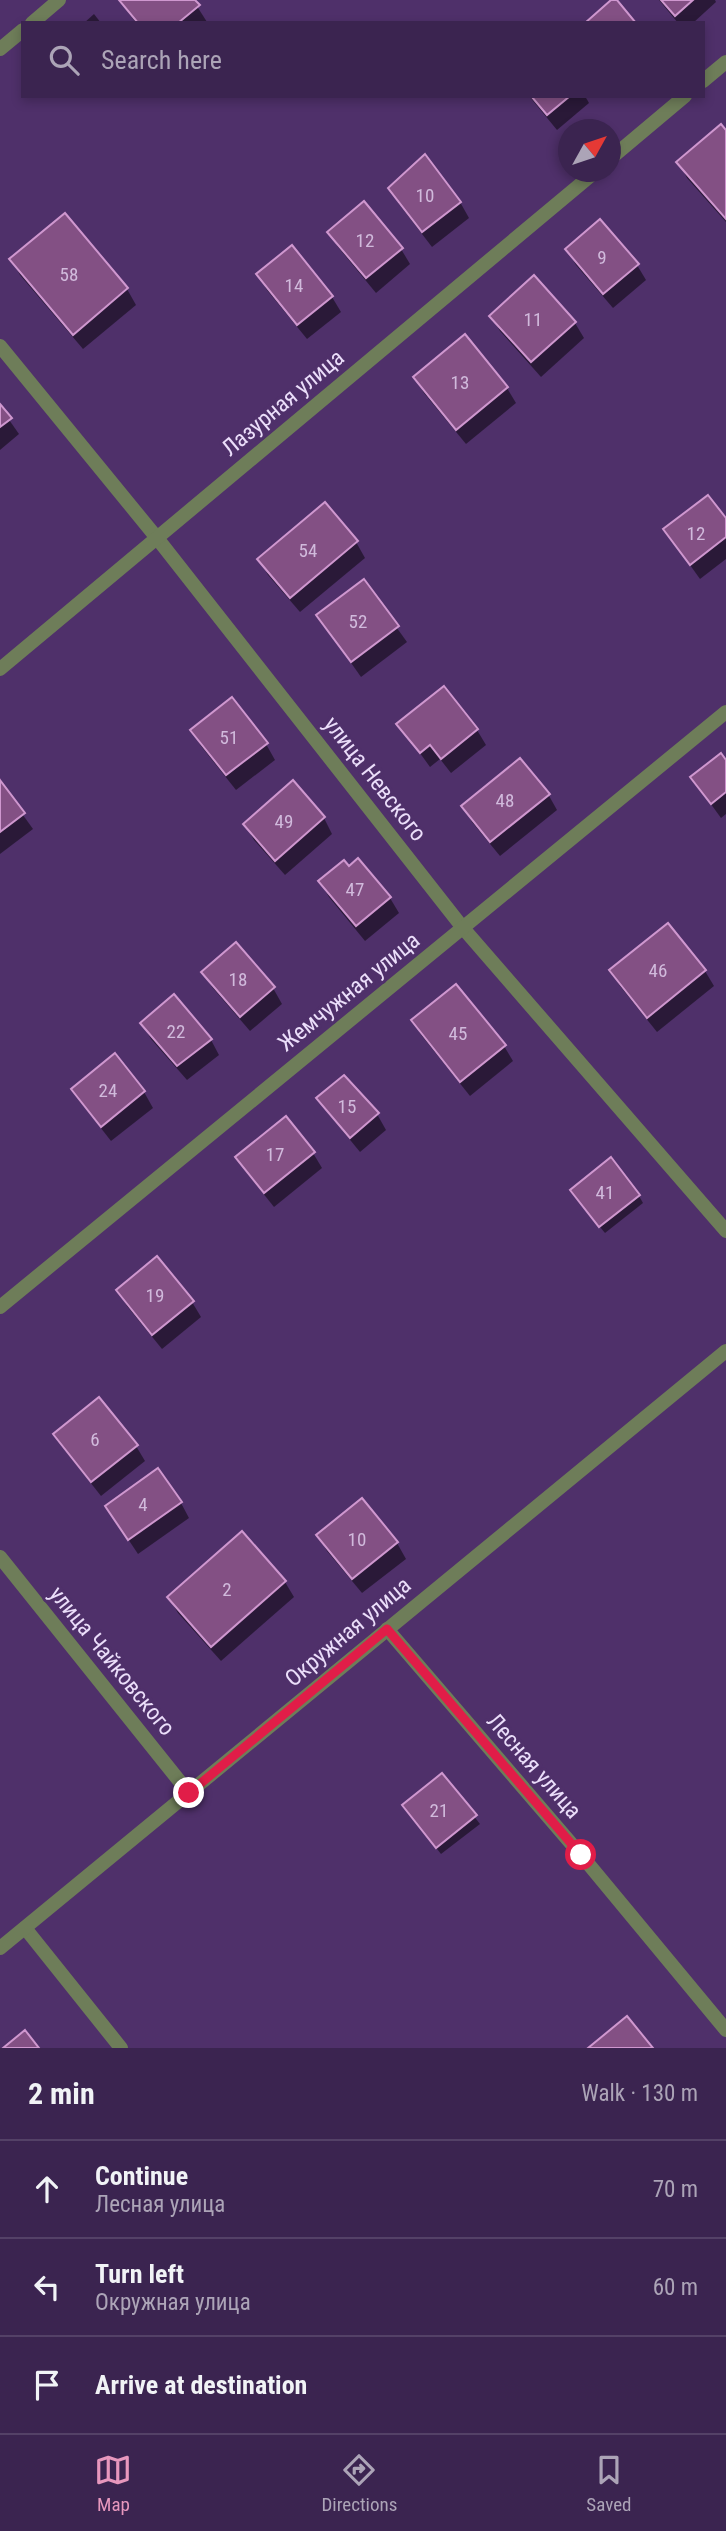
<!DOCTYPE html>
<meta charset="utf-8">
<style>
:root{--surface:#3b2450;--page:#46305a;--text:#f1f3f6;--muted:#aca4b7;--line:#544167;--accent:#e797bd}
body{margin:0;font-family:"Roboto Condensed",sans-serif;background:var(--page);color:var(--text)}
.compass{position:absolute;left:558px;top:119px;width:63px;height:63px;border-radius:50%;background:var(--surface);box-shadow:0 4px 10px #0003;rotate:50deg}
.stop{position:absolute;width:21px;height:21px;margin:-16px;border:5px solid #e11d48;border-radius:50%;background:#fff}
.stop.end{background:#e11d48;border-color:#fff;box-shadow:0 2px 7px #0008}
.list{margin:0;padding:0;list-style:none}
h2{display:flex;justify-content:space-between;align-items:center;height:91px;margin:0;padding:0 28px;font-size:30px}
h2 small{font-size:23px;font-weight:400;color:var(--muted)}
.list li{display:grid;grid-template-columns:46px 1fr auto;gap:21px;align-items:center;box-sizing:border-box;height:98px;padding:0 28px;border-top:2px solid var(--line)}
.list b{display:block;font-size:26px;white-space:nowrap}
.list p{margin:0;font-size:23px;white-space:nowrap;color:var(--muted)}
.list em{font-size:23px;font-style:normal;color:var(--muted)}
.icon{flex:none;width:38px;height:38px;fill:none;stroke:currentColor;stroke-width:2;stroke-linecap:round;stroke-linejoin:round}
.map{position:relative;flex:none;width:726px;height:2048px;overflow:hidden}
.search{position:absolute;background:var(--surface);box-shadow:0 4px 10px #0003;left:21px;right:21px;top:21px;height:77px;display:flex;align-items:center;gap:18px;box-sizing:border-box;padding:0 24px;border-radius:0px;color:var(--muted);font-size:26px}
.sheet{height:385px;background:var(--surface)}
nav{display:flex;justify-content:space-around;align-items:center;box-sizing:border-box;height:98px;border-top:2px solid var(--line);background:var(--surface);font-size:19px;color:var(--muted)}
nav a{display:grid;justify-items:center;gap:4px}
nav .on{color:var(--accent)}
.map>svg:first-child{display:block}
.shadow{fill:#0007}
.building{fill:#835084;stroke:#cf97cf;stroke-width:2}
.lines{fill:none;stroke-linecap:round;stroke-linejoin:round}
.minor{stroke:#6e7d59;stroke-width:14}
.route{stroke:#e11d48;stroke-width:9}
.labels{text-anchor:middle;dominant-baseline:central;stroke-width:6;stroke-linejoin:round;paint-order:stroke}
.number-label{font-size:19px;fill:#d1badc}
.street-label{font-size:23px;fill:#ebdefa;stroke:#4f306a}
</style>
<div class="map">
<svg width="726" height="2048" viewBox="0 0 726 2048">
<rect width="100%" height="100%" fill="#4f306a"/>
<g class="shadow">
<polygon points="119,0 193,0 207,22 136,23"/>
<polygon points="659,0 715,0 716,2 693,23 678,23"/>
<polygon points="94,14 101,23 84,23"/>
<polygon points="529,96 585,96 589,103 557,130"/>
<polygon points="726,132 726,222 687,178 679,162"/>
<polygon points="390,189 460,202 469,218 432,247 399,204"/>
<polygon points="65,215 127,289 136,305 83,349 20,275 12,260"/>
<polygon points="329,232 401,249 410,264 376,293 338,247"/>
<polygon points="567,250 637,265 646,280 613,308 576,265"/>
<polygon points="258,275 332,297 341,312 307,339 267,290"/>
<polygon points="491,316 575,323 584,338 541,377 500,331"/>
<polygon points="465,337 507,388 516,403 466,444 424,393 415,378"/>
<polygon points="0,407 19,434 0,450"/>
<polygon points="726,521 726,559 700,579 665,530"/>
<polygon points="356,542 365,558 300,612 268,575 259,560"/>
<polygon points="363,581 407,642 361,677 318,616"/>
<polygon points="444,689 477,730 486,745 451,773 440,759 430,767 399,724"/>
<polygon points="192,730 266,744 275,760 236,790 201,746"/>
<polygon points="726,762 726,814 721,818 692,778"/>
<polygon points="0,783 33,829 0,854"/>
<polygon points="293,783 324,818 332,834 285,875 254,840 245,824"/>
<polygon points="548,794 557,810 500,856 472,822 464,807"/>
<polygon points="320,882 390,898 399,913 365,941 329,897"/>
<polygon points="611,971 705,971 714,986 657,1032 620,986"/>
<polygon points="203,972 273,988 282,1004 250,1031 212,987"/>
<polygon points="174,997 211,1040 219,1055 187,1080 151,1039 142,1023"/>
<polygon points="413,1021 504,1046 513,1061 470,1096 422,1036"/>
<polygon points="114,1056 144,1092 153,1108 111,1141 82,1104 73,1089"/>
<polygon points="319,1098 377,1114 386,1130 360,1152 328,1113"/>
<polygon points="313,1153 322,1168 274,1207 246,1172 237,1157"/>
<polygon points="639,1196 643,1203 605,1233 576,1198"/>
<polygon points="118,1290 192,1302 201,1317 162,1349 127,1306"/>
<polygon points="55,1434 136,1446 145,1461 101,1496 64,1449"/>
<polygon points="362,1500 397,1543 406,1559 362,1593 327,1551 318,1535"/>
<polygon points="181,1503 189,1518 138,1554 116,1521"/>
<polygon points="242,1533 285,1582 294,1597 221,1661 178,1613 169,1598"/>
<polygon points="442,1775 480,1824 441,1854 408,1812"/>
</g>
<g class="building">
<polygon points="119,0 195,0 200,5 178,23 138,23"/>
<polygon points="611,0 617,0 636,23 585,23"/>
<polygon points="661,0 693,0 675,16"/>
<polygon points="531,96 570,96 547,115"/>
<polygon points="721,124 726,130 726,219 676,162"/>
<polygon points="425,154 461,202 422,232 388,188"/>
<polygon points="364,201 403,248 366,278 327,232"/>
<polygon points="65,213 128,288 73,335 9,259"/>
<polygon points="600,219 639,264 603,294 565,249"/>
<polygon points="292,245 333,296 297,325 256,274"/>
<polygon points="534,275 576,322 531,362 489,316"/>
<polygon points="465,334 508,387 456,430 413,377"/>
<polygon points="0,404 12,418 0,427"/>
<polygon points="708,495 726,518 726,537 690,565 663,529"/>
<polygon points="325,502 358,541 290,598 257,559"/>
<polygon points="364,579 399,626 351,662 316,615"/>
<polygon points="444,686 478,729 441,759 430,745 420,753 396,724"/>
<polygon points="232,697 268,743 226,775 190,730"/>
<polygon points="721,753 726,760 726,792 711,804 690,777"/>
<polygon points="520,758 550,794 490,842 461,806"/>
<polygon points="0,780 25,813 0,832"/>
<polygon points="293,780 325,817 275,861 243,824"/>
<polygon points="358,858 391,897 356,926 318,881 344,860 349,866"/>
<polygon points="668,923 706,970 647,1018 609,970"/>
<polygon points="236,942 275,987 240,1017 201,972"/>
<polygon points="456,984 506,1045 460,1082 411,1020"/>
<polygon points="174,994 212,1039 177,1066 140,1023"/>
<polygon points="115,1053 145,1091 101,1127 71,1089"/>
<polygon points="344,1075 379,1113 350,1138 316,1098"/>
<polygon points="286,1116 315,1152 264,1193 235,1157"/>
<polygon points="611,1157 640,1195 599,1227 570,1190"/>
<polygon points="157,1256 194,1301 152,1335 116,1290"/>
<polygon points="99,1397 138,1445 91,1482 53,1434"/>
<polygon points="158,1468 182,1502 128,1540 105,1506"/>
<polygon points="362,1498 398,1542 352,1579 316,1535"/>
<polygon points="242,1531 286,1581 211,1647 167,1597"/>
<polygon points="442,1773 477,1815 436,1848 402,1805"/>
<polygon points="627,2016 653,2048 588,2048"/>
<polygon points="25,2030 39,2048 3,2048"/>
</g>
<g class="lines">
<g class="minor">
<polyline points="32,23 59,0"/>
<polyline points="0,49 23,30"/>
<polyline points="703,81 726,62"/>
<polyline points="610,159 685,96"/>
<polyline points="0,346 157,538 463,928 726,1231"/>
<polyline points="0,669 595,172"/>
<polyline points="0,1307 726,712"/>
<polyline points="0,1557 189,1793"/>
<polyline points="387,1629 581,1855 726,2030"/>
<polyline points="25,1928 121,2048"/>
<polyline points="0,1948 726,1351"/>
</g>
</g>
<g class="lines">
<polyline class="route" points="189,1793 387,1629 581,1855"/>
</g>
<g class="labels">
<g class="number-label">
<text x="425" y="195">10</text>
<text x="365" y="240">12</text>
<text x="602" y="257">9</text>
<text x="69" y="274">58</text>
<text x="294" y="285">14</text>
<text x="533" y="319">11</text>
<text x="460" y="382">13</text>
<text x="696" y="533">12</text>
<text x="308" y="550">54</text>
<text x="358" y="621">52</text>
<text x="229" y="737">51</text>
<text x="505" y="800">48</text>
<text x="284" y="821">49</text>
<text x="355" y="889">47</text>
<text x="658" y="970">46</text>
<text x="238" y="979">18</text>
<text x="176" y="1031">22</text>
<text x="458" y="1033">45</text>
<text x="108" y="1090">24</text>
<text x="347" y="1106">15</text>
<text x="275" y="1154">17</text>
<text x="605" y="1192">41</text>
<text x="155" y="1295">19</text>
<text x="95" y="1439">6</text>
<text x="143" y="1504">4</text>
<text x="357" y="1539">10</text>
<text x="227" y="1589">2</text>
<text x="439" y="1810">21</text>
</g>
<g class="street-label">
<text transform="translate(283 403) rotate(-40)">Лазурная улица</text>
<text transform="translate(375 779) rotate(52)">улица Невского</text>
<text transform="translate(349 992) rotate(-39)">Жемчужная улица</text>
<text transform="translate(348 1632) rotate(-40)">Окружная улица</text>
<text transform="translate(112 1661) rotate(51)">улица Чайковского</text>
<text transform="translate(534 1766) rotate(49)">Лесная улица</text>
</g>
</g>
</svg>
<svg class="compass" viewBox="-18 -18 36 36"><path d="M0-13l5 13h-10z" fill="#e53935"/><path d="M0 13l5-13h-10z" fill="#aca4b7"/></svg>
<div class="stop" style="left:581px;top:1855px"></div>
<div class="stop end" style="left:189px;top:1793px"></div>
<div class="search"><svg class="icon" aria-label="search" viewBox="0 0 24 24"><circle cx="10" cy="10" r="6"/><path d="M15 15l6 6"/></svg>Search here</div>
</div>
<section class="sheet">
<h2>2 min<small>Walk · 130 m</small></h2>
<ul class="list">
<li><svg class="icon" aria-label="ahead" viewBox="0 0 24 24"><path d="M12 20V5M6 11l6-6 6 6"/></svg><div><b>Continue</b><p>Лесная улица</p></div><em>70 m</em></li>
<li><svg class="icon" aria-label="left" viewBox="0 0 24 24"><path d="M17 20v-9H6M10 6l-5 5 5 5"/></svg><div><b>Turn left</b><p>Окружная улица</p></div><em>60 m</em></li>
<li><svg class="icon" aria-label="arrive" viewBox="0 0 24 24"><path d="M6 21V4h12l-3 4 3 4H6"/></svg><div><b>Arrive at destination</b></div></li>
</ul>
</section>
<nav>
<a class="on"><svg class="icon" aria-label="map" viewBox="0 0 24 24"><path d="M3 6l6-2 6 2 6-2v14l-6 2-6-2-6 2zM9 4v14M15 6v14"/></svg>Map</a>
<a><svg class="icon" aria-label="directions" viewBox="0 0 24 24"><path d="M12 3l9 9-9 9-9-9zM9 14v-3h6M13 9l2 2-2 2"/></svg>Directions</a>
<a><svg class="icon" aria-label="saved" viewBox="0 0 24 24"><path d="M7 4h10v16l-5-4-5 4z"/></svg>Saved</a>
</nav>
